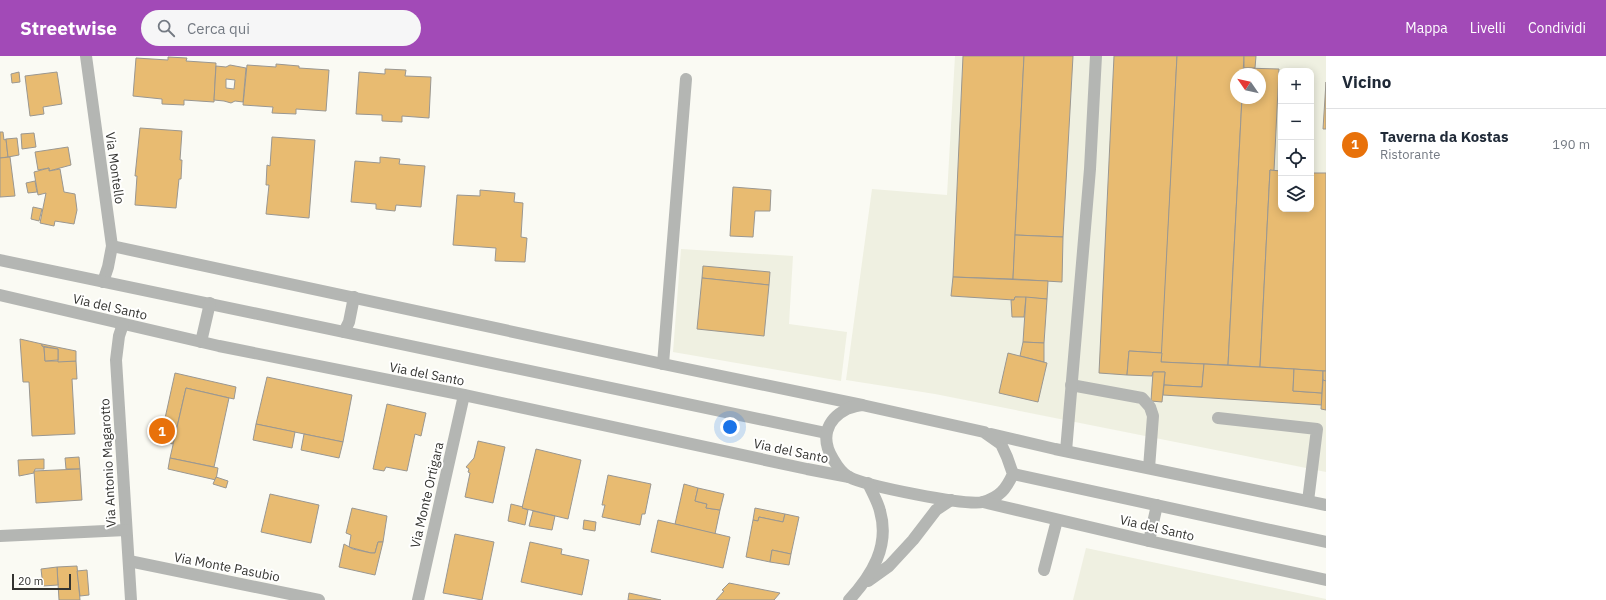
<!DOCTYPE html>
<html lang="it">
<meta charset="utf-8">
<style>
:root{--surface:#fff;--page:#f6f6f7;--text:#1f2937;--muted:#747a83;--line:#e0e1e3;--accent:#a24ab7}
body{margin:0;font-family:"IBM Plex Sans",sans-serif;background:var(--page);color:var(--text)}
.controls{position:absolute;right:12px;top:12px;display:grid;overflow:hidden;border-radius:8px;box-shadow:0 2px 10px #0003}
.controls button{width:36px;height:36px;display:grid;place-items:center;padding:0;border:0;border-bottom:1px solid var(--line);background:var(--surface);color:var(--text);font:20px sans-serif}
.compass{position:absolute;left:1230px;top:12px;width:36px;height:36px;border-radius:50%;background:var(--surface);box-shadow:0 2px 10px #0003;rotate:304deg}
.scale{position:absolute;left:12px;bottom:10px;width:59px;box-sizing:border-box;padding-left:4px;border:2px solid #333330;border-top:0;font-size:11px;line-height:14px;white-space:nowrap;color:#333330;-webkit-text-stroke:3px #fffffe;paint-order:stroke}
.you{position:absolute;left:730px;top:371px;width:14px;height:14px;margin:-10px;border:3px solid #fff;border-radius:50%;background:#1a73e8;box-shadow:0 0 0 6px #1a73e833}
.badge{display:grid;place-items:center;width:26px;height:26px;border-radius:50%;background:var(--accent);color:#fff;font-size:13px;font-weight:700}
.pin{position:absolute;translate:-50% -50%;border:2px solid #fff;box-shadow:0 1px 4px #0006}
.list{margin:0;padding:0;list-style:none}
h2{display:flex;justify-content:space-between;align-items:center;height:52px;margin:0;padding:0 16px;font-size:17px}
h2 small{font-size:13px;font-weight:400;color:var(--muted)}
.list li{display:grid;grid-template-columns:26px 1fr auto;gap:12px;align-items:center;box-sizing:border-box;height:72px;padding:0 16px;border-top:1px solid var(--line)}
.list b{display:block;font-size:15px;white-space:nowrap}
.list p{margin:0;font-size:13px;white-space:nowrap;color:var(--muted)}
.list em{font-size:13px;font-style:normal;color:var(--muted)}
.icon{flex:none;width:22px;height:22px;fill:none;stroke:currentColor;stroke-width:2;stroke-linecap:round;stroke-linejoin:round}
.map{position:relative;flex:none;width:1326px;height:544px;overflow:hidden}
header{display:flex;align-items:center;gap:24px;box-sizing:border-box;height:56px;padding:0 20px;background:var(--accent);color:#fff}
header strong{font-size:19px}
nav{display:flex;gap:22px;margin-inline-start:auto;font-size:14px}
.search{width:280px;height:36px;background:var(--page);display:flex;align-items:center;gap:10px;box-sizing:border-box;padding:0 14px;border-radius:22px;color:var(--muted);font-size:15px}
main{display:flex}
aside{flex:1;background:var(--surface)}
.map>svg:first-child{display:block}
.built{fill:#eff0e1;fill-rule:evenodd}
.building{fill:#e8bb71;stroke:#9a9791;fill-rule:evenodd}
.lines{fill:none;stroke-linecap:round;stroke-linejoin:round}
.minor{stroke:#b4b6b3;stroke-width:12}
.labels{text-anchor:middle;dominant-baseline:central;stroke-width:4;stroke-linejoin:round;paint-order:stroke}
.street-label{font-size:13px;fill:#333330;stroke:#fffffe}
</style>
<header>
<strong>Streetwise</strong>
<div class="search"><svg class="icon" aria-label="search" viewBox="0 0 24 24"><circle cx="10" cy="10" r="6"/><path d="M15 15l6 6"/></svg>Cerca qui</div>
<nav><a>Mappa</a><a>Livelli</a><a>Condividi</a></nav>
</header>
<main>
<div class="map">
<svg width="1326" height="544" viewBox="0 0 1326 544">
<rect width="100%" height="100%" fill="#fafaf3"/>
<g class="built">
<path d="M955,0H1326V416L935,338L846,324L872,133L947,139ZM1281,15H1311V153H1281ZM1236,18H1260V42H1236Z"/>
<polygon points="681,193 793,200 789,268 847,276 841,325 673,296"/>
<polygon points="1086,492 1326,543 1326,544 1073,544"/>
</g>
<g class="building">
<polygon points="963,0 1024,0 1013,223 953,221"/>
<polygon points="1024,0 1073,0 1063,181 1015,179"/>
<polygon points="1114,0 1177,0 1162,297 1129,295 1127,319 1099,317"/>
<polygon points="1177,0 1244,0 1243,18 1236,18 1236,42 1242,42 1228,309 1161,306"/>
<polygon points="1244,0 1256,0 1255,12 1244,12"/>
<polygon points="168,1 187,2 186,5 216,7 214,46 184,44 184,49 162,48 162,43 133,40 136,2 168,4"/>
<polygon points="276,8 299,10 299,12 329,14 326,55 296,53 296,58 272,57 273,51 243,49 247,9 276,11"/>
<path d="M230,9L246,12L243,46L235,45L231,47L224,45L214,44L216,10L226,11ZM226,23L235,24L234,33L226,32Z"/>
<polygon points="1244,12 1279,13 1274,115 1270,114 1260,311 1228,309 1242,42 1260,42 1260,18 1243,18"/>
<polygon points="385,13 406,14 405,20 431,21 429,62 402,60 402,66 382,65 382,59 356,58 359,16 385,18"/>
<polygon points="19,16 20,26 12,27 11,18"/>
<polygon points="57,16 62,48 43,51 44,58 30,60 25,20"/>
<polygon points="1326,26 1326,73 1323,73"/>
<polygon points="140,72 182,75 180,104 182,104 181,123 179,123 176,152 135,149 137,120 135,120"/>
<polygon points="0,76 3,76 4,84 6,83 8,101 0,102"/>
<polygon points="34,77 36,91 22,93 21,78"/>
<polygon points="272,81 315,84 309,162 266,158 269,129 266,129 267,109 270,110"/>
<polygon points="17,82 19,99 8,101 6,83"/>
<polygon points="68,91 71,109 49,115 49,112 38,114 35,96"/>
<polygon points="10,101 15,140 0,141 0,102"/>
<polygon points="380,101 400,103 399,108 425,110 421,151 396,149 395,155 376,153 376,148 351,146 355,105 380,107"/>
<polygon points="49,112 49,115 60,113 64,136 75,138 77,154 74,168 55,165 54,170 40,167 46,137 38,139 34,116"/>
<polygon points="1270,114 1281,115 1281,153 1311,153 1311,117 1326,117 1326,315 1260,311"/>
<polygon points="35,125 37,136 28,137 26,127"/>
<polygon points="733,131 771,134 770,155 755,155 753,181 730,180"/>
<polygon points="480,134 515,137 514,146 523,147 521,181 527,182 525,206 495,205 496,192 453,189 457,139 480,140"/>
<polygon points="33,151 42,153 39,165 31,163"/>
<polygon points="1015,179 1063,181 1062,226 1013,223"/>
<polygon points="703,210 770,216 769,229 702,222"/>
<polygon points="953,221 1048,225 1047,243 1015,241 1014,244 951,240"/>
<polygon points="702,222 769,229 764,280 697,273"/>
<polygon points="1015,241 1026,241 1024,261 1012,261 1011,244 1014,244"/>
<polygon points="1026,241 1047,243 1044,287 1023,286"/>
<polygon points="20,283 42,288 42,290 44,291 45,305 76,305 77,323 72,323 75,378 32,380 29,326 23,326"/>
<polygon points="1023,286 1044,287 1044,306 1020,300"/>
<polygon points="42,288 76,295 76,305 58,306 58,293 42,290"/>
<polygon points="44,291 58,293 58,304 45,305"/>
<polygon points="1129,295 1162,297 1161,306 1204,308 1202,331 1164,329 1165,316 1153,316 1152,320 1127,319"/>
<polygon points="1008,297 1047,307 1038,346 999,337"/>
<polygon points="1204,308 1294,313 1293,335 1322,337 1322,349 1163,339 1164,329 1202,331"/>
<polygon points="1294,313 1323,315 1322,337 1293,335"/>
<polygon points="1323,315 1326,315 1326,325 1323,324"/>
<polygon points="1153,316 1165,316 1162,346 1151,345"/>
<polygon points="175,317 236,331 234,343 186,332 173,388 160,385"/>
<polygon points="267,321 352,339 343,386 256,368"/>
<polygon points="1323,324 1326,325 1326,354 1321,353"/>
<polygon points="186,332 229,342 214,411 170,402"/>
<polygon points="387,348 426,357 421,380 415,378 407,415 386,411 384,415 373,413"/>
<polygon points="256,368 295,376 292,392 253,384"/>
<polygon points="304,378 343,386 339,402 301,394"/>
<polygon points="478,385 505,391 493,447 465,441 470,417 468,416 469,413 466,411 474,402"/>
<polygon points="536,393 581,404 568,463 522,452"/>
<polygon points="79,401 80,413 66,413 65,402"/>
<polygon points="170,402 218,412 216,424 168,413"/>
<polygon points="44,403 44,413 35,413 34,417 19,420 18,404"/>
<polygon points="80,413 82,444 36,447 34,415"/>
<polygon points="608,419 651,428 645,458 642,458 640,469 602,461 605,449 602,449"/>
<polygon points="216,421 228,425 226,432 213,428"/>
<polygon points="684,428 698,432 695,445 707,448 706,452 720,454 715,478 675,468"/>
<polygon points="698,432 724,438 720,454 706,452 707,448 695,445"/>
<polygon points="270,438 319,449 311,487 261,476"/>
<polygon points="511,448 523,451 522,452 528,454 525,469 508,465"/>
<polygon points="352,452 387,460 383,486 378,486 375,497 371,497 349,491 351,479 346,477"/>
<polygon points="755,452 785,458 783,466 759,461 758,465 753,464"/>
<polygon points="533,455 555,460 552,474 529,470"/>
<polygon points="785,458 799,461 791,498 772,494 770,506 746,501 753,464 758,465 759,461 783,466"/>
<polygon points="584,464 596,466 595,475 583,473"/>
<polygon points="658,464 730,481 723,512 651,496"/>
<polygon points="455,478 494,486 482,544 443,537"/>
<polygon points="378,486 383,486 375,519 339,511 344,488 353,493 371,497 375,497"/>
<polygon points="530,486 562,493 561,498 589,504 582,539 521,526"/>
<polygon points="772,494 791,498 789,509 770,506"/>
<polygon points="77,510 80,544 59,544 57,511"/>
<polygon points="57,511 58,529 43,530 41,513"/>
<polygon points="87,514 89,539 80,540 77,515"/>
<polygon points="729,527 780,537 774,544 716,544 724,535 722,534"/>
<polygon points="629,537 661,544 628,544"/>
</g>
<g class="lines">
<g class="minor">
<polyline points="86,0 112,190 108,211 103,226"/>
<polyline points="112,190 663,308 862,349"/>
<polyline points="0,204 826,377"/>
<polyline points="0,239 219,290 464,339 807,413 849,421"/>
<polyline points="123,268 119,280 116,304 131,544"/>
<polyline points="344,276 349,266 354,241"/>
<polyline points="201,286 210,247"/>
<polyline points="663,308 686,23"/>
<polyline points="1071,329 1142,342 1150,351 1153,360 1149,412"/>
<path d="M862,349L984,376L1001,388L1007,401L1013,418C1006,433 1000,441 983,446C966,450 866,430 849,421C843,418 837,410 833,403C821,384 825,364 847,353C851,351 857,350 862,349Z"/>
<polyline points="1218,362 1317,373 1308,445"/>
<polyline points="991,378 1055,393 1326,449"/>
<polyline points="1066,395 1090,113 1096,0"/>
<polyline points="1013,418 1326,486"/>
<polyline points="983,446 1149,485 1326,524"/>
<polyline points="0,480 126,474"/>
<polyline points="1149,485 1157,449"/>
<polyline points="129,505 319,544"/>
<polyline points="1044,514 1057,464"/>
<polyline points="868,525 889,510 913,484 936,454 951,444"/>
<polyline points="418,544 464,339"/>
<path d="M849,544C872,519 890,490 880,455C878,446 872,436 868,427"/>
</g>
</g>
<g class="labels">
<g class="street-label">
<text transform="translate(115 112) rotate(82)">Via Montello</text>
<text transform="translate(110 251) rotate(13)">Via del Santo</text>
<text transform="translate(427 318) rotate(11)">Via del Santo</text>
<text transform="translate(791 395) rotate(12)">Via del Santo</text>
<text transform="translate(108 407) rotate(-93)">Via Antonio Magarotto</text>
<text transform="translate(427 439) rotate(-77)">Via Monte Ortigara</text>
<text transform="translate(1157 472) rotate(13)">Via del Santo</text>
<text transform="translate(227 511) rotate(11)">Via Monte Pasubio</text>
</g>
</g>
</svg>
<div class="controls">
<button>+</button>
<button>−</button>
<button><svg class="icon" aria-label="locate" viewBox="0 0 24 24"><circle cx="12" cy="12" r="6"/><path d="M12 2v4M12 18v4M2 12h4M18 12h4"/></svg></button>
<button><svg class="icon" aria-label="layers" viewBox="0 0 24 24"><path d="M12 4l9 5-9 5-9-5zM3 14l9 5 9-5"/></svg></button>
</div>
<svg class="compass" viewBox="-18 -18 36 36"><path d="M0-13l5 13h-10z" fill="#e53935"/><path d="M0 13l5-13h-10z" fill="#747a83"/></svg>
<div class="scale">20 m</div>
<div class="you"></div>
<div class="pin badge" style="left:162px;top:375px;background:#e8710a">1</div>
</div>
<aside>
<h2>Vicino<small></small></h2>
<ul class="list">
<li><span class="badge" style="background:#e8710a">1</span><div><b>Taverna da Kostas</b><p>Ristorante</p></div><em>190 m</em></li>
</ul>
</aside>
</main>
